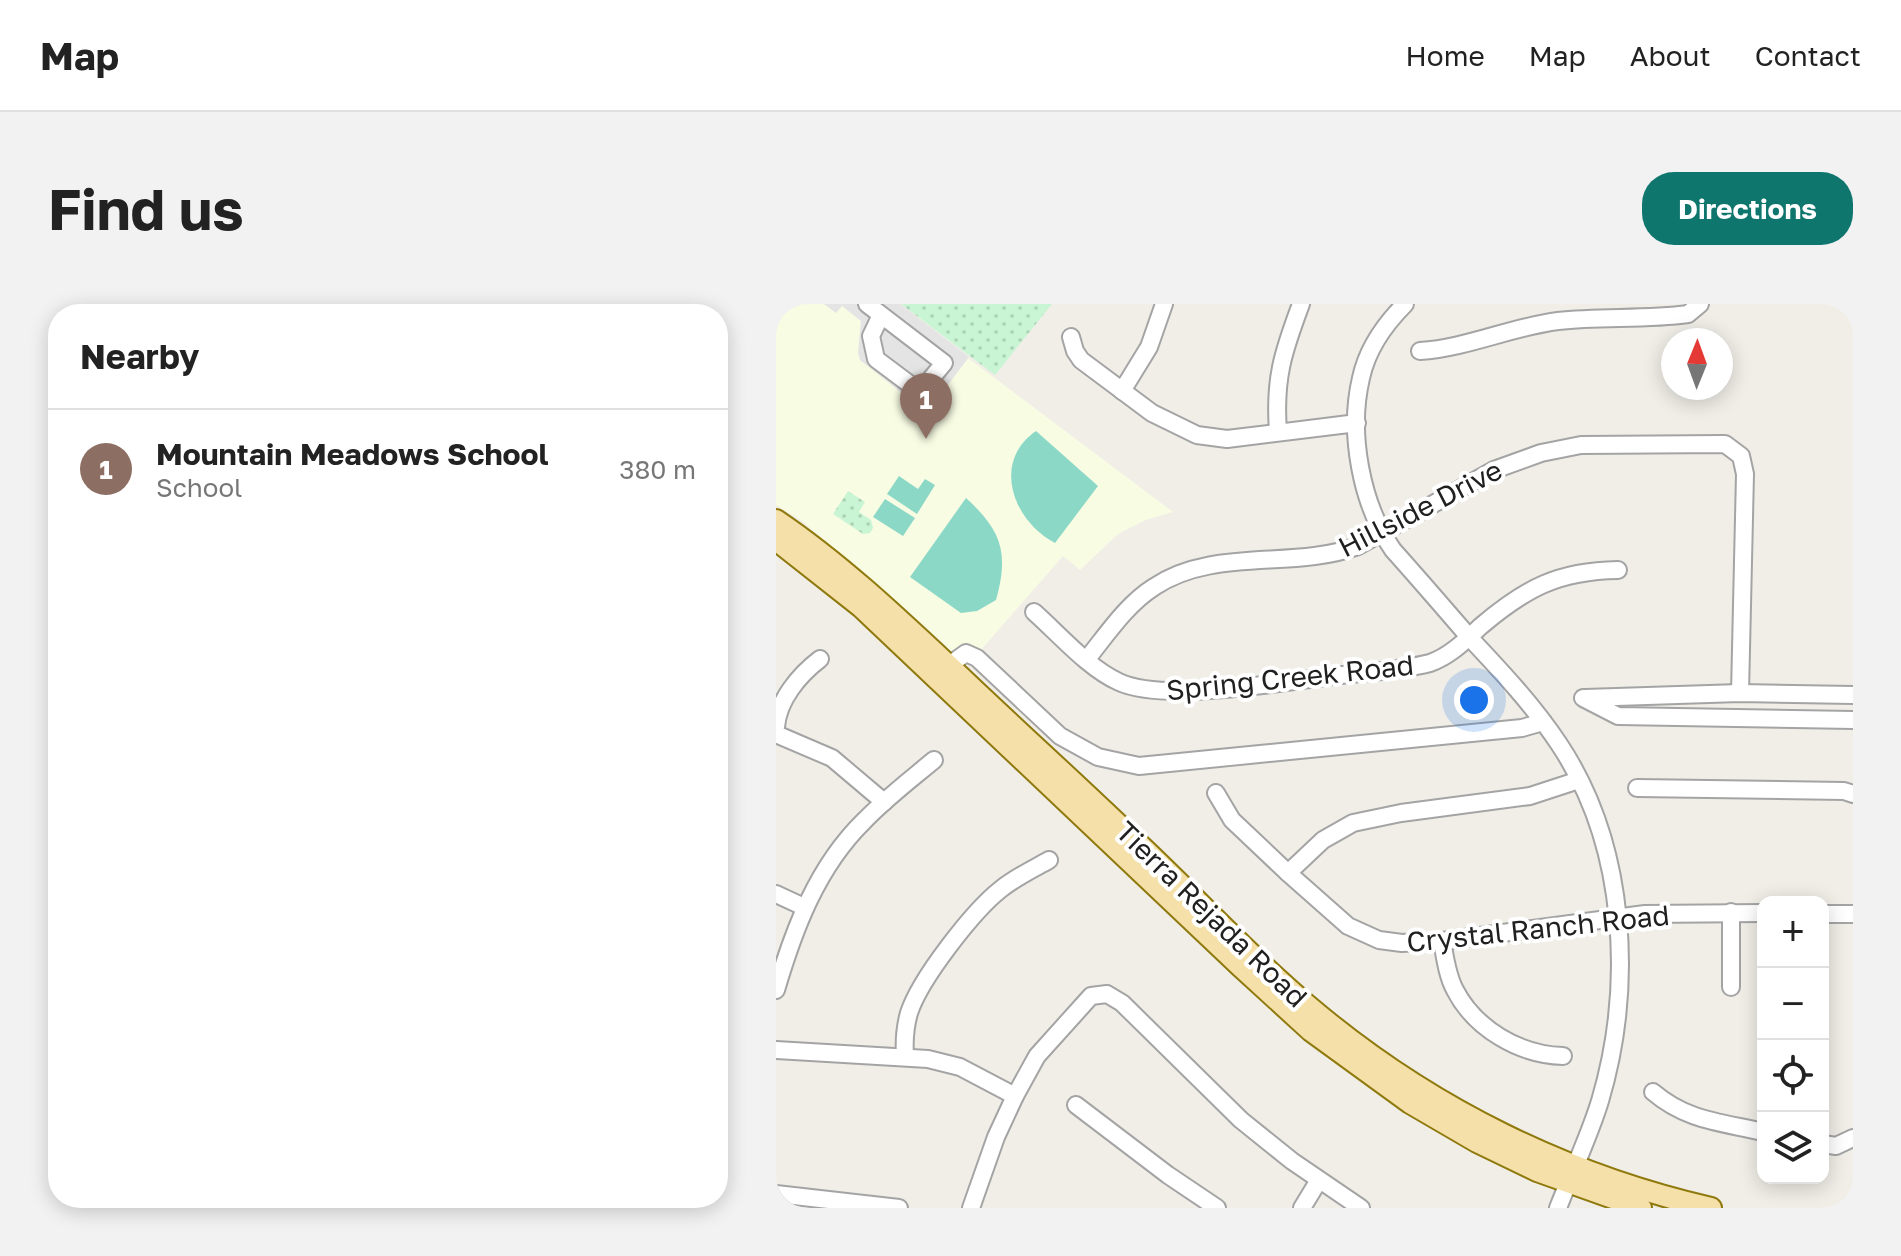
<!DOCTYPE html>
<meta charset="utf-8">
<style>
:root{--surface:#fff;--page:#f2f2f2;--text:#222;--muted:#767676;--line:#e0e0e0;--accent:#0f766e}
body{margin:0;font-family:"Golos Text",sans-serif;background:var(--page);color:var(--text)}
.controls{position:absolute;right:24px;bottom:24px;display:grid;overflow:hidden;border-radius:16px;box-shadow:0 4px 20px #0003}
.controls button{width:72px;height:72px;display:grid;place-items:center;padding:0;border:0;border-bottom:2px solid var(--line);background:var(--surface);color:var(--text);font:40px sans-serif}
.compass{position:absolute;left:885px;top:24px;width:72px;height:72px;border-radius:50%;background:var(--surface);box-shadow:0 4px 20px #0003;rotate:1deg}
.you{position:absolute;left:698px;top:396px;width:28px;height:28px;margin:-20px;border:6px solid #fff;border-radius:50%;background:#1a73e8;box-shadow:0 0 0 12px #1a73e833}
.badge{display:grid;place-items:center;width:52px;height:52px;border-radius:50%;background:var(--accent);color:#fff;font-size:26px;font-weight:700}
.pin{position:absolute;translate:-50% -66px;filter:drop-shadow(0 2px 4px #0008)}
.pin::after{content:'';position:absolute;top:42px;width:28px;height:24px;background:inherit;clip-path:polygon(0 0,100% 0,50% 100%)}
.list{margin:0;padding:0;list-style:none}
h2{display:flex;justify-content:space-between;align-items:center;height:104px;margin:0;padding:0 32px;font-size:34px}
h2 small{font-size:26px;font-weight:400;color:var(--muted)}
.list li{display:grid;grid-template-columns:52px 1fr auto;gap:24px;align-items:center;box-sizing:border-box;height:120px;padding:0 32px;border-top:2px solid var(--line)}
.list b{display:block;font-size:30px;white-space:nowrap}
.list p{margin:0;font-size:26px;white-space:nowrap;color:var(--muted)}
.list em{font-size:26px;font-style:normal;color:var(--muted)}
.icon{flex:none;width:44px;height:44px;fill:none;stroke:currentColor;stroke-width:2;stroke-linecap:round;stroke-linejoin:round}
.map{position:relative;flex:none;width:1077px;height:904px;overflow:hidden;border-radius:32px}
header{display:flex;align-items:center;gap:48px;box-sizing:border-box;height:112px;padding:0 40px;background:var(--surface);border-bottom:2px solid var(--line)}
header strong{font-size:38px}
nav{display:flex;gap:44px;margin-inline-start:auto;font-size:28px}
.intro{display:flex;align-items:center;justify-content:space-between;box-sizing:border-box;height:192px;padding:0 48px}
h1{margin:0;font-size:56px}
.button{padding:20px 36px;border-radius:32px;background:var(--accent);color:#fff;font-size:28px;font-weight:700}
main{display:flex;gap:48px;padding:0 48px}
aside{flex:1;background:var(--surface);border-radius:32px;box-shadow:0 4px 20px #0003}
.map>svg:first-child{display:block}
.education{fill:#f8fce3}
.park{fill:url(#park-dots)}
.pitch{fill:#8cd8c7}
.parking{fill:#e4e4e4}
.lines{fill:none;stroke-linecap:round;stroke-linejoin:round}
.minor-casing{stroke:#a4a4a4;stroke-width:20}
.major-casing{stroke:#8f790d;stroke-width:24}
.minor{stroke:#fff;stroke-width:16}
.major{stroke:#f4e0a8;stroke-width:20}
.labels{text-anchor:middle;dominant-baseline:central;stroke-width:8;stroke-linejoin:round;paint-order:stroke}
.street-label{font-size:28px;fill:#202020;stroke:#fff}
</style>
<header>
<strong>Map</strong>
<nav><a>Home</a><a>Map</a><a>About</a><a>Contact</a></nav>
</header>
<div class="intro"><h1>Find us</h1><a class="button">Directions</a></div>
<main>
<aside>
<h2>Nearby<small></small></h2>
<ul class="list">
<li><span class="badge" style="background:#8d6e63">1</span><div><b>Mountain Meadows School</b><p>School</p></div><em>380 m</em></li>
</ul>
</aside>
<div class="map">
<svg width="1077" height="904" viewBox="0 0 1077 904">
<defs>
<pattern id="park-dots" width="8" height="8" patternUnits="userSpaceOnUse" patternTransform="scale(2)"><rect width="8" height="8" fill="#c9f5d4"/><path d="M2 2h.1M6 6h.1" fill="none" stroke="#acd2b6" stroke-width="1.8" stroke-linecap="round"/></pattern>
</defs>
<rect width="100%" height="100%" fill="#f0eee7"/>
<polygon class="education" points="0,0 120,0 397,208 370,216 342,230 304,266 287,252 190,363 167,339 26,217 0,201"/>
<g class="park">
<polygon points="125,0 276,0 219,71"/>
<polygon points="72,187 89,198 83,208 95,216 97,224 94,229 87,230 57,210"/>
</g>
<g class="pitch">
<path d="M260,127L322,182L279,239C237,217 215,158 260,127Z"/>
<polygon points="123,172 142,185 149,175 159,181 141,210 111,190"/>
<path d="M190,194C226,227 233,249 220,296L201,307L185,309L134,273Z"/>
<polygon points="109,195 139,214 127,232 97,213"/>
</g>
<polygon class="parking" points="48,0 124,0 193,53 151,109 84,56 82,49 85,17 66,2 60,9"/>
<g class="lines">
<defs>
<g id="minor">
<polyline points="91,0 168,59 144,88 100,55 95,32 105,11"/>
<path d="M629,0C609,20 591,46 585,74C572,129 585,200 617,246C643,275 668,304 693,333C725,367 757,401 783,440C851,542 858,682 824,797C813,833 796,868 782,904"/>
<polyline points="295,33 299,47 305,56 376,109 421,131 451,135 581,119"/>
<path d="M644,47C691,44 735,23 782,17C825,12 869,16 912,10L924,0"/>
<polyline points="346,87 373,43 388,0"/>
<path d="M502,127C498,75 507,48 525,0"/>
<path d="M258,308C284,331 312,364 343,378C388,399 505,378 557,372C589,368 623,367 654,359C674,352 690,336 705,322C750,284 782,267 842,266"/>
<path d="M311,355C331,330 351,300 378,283C437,243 517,266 582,242L718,166L765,149L805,141L949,140L965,152L969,170L964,389"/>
<polyline points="172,362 190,349 201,354 284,432 322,453 363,462 746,424 767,418"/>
<polyline points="807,394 842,412 1077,416"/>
<polyline points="809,394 964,389 1077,391"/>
<path d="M0,423C2,396 23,371 44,355"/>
<polyline points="0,430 56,454 108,498"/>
<polyline points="861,484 1068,487 1077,490"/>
<polyline points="440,489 456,516 512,569 572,622 603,636 626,639 666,637 869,610 987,609"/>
<polyline points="512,569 547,536 577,519 625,509 754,492 803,476"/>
<polyline points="0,590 28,603"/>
<polyline points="1047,610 1077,610"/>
<path d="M666,637C669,653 671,671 679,686C699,725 744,751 787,752"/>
<polyline points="955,683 955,608"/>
<path d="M0,686C18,625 41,563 88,517C109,495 134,476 158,456"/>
<polyline points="0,746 152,755 184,763 239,792"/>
<path d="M129,752C128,737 129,723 133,709C144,675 197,607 225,585C240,573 257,565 273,556"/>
<path d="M877,788C911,817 945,818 987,828"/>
<polyline points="300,801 392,871 441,904"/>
<polyline points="1047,840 1060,842 1077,834"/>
<polyline points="0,890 123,904"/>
<polyline points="195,904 220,833 239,792 261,752 315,692 331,690 346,699 465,816 516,857 585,904"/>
<polyline points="526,904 543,876"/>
</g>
<g id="major">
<path d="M0,216C68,262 128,320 188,376C248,433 309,488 368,545C427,601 481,660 543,711C657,805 791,871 935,904"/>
<polyline points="0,236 85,303 465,663 535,727 634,799 701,838 761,867 865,904"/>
</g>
</defs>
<use href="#minor" class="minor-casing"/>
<use href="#major" class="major-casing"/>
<use href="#minor" class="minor"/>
<use href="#major" class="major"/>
</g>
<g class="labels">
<g class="street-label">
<text transform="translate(644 204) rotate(-27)">Hillside Drive</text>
<text transform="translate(514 373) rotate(-6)">Spring Creek Road</text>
<text transform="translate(436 610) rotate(44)">Tierra Rejada Road</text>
<text transform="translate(762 624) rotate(-6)">Crystal Ranch Road</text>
</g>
</g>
</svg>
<div class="controls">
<button>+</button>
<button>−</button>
<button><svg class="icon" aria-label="locate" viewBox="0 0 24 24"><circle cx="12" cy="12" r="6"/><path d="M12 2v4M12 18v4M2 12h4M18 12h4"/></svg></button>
<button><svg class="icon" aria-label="layers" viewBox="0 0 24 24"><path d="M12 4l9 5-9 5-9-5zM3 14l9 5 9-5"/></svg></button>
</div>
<svg class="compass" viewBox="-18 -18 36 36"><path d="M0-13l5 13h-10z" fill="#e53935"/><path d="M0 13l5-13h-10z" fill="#767676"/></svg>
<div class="you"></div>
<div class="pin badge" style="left:150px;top:135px;background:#8d6e63">1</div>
</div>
</main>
